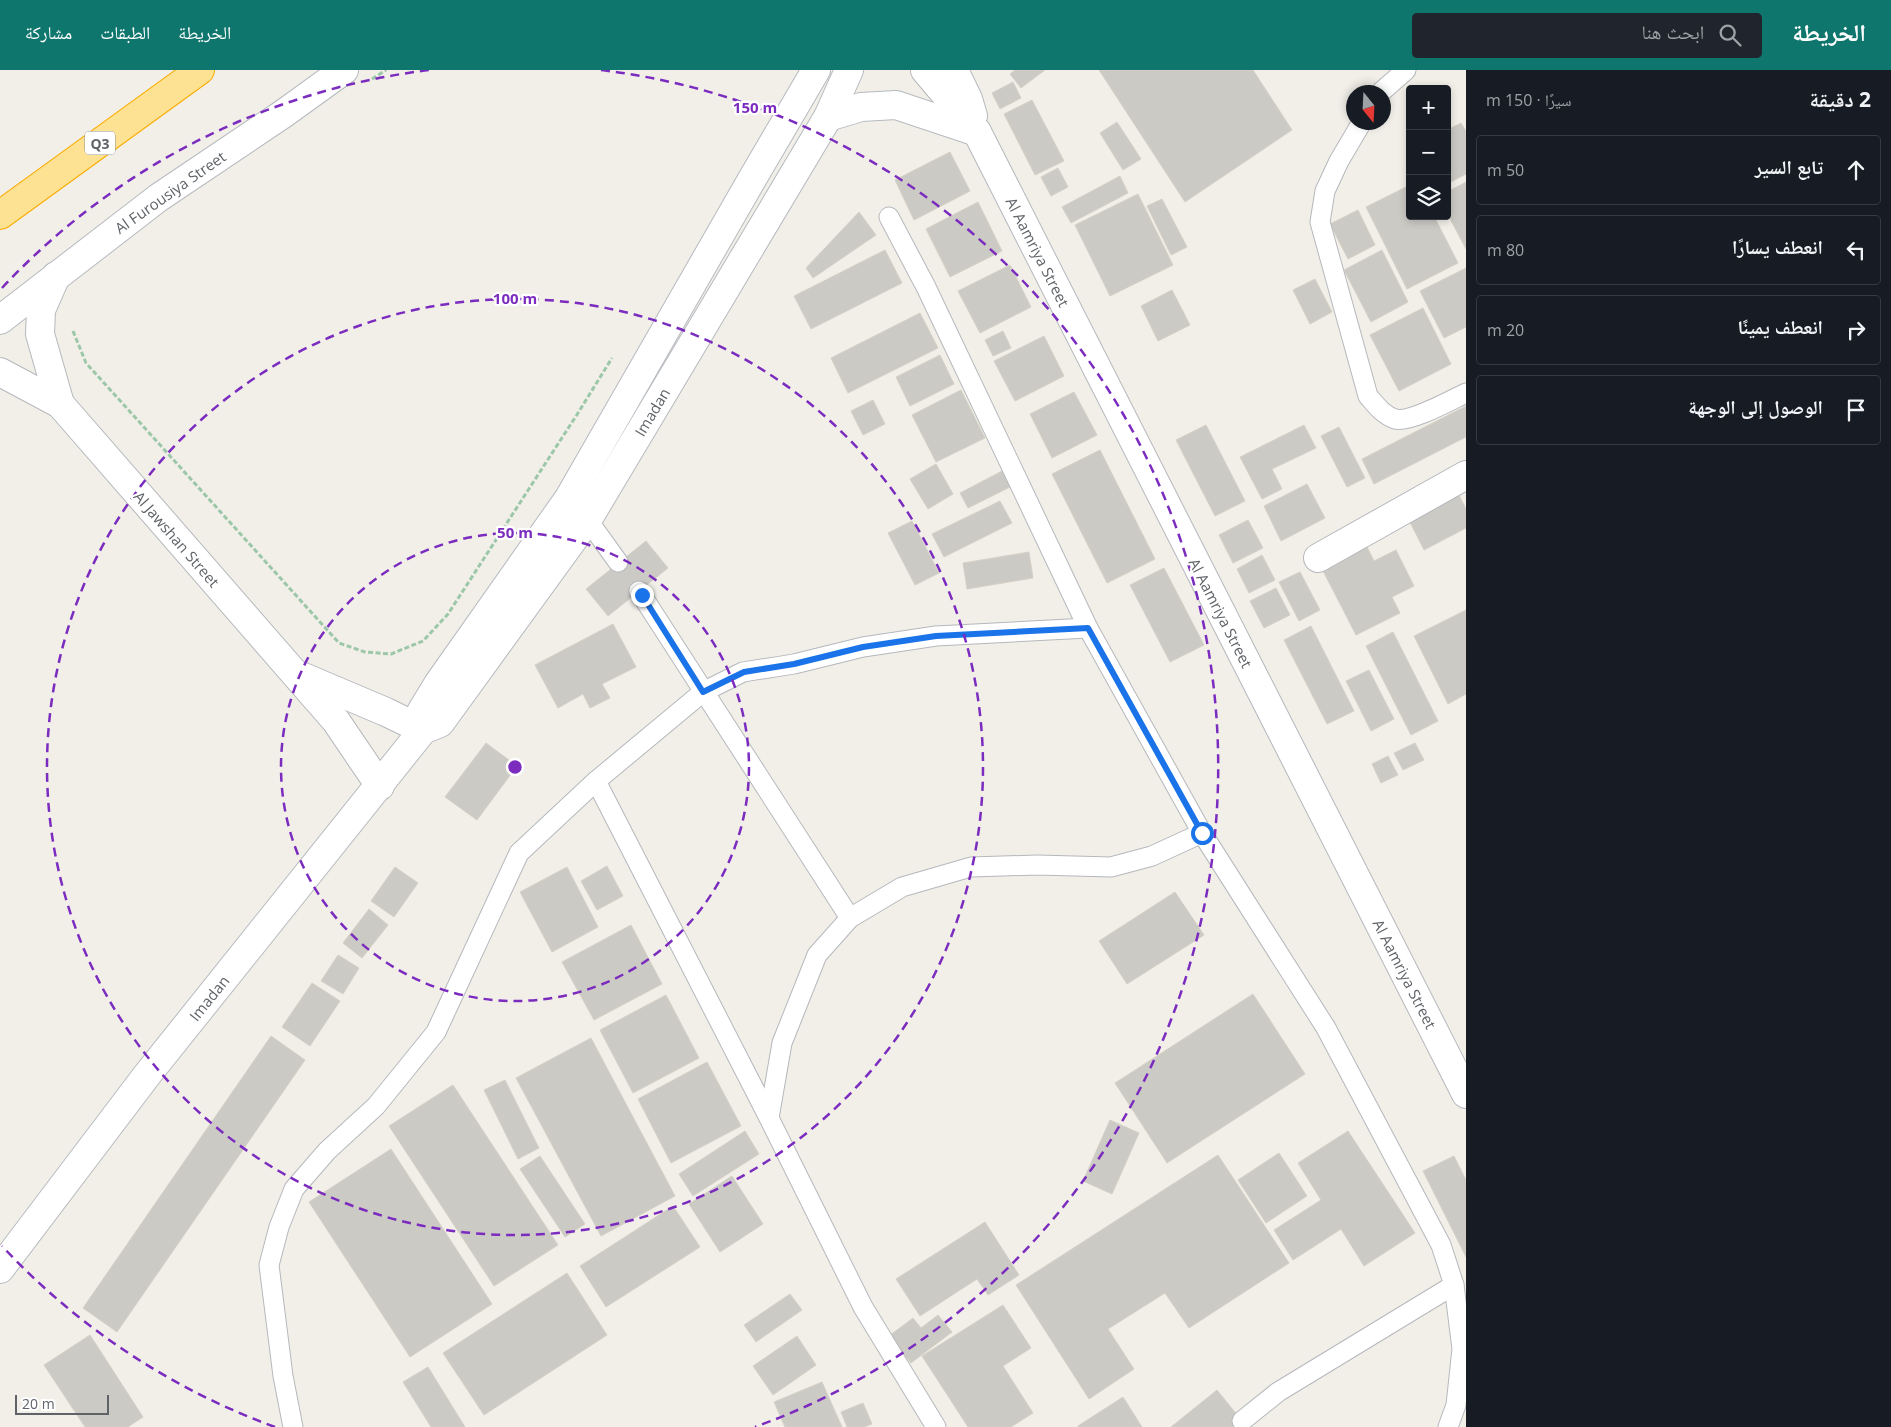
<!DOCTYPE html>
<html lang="ar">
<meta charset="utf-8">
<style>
:root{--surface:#171b24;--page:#20242c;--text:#f1f3f6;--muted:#9ea1a6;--line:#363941;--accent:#0f766e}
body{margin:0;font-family:"Open Sans","Noto Naskh Arabic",sans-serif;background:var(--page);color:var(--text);direction:rtl}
.controls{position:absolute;right:15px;top:15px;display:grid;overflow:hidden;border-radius:5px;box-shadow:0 2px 8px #0003}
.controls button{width:45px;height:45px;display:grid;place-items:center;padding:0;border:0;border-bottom:1px solid var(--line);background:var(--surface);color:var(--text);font:25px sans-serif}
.compass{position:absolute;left:1346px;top:15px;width:45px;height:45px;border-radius:50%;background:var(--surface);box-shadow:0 2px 8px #0003;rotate:162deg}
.scale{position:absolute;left:15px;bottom:12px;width:94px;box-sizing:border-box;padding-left:5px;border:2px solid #5f6368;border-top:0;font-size:14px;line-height:18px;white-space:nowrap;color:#5f6368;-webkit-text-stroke:4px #fff;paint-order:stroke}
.stop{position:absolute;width:15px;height:15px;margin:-11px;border:4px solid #1a73e8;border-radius:50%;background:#fff}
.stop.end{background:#1a73e8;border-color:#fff;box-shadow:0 1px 5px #0008}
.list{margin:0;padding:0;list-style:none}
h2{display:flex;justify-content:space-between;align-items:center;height:65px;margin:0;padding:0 20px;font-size:21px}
h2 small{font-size:16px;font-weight:400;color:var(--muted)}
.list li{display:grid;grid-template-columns:32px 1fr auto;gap:15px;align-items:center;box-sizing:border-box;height:70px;margin:0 10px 10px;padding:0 10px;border:1px solid var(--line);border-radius:5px}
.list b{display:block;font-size:19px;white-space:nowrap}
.list em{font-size:16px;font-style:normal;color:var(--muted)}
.icon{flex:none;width:28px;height:28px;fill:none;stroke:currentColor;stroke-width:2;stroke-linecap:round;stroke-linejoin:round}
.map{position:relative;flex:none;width:1466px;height:1357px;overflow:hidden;direction:ltr}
header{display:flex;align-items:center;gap:30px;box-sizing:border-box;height:70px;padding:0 25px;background:var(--accent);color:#fff}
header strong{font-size:24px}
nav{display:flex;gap:28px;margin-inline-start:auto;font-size:18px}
.search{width:350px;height:45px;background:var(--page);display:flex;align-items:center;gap:12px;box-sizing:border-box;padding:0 18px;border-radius:5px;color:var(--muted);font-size:19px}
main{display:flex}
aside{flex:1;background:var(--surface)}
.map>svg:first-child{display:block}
.building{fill:#cccac5;stroke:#d6d1c6}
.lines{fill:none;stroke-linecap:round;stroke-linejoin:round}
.lane-casing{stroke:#b5b8bc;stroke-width:21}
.street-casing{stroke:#b5b8bc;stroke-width:30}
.secondary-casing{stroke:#b6babf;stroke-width:30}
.highway-casing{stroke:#f9ab00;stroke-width:30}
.path{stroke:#9cc7a9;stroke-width:3;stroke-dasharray:5 2.5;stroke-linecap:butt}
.lane{stroke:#fff;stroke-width:19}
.street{stroke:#fff;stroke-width:28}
.secondary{stroke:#fff;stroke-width:28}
.highway{stroke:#fde293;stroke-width:28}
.route{stroke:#1a73e8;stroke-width:6}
.ring{fill:none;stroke:#7b2cbf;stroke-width:2.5;stroke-dasharray:9 6}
.labels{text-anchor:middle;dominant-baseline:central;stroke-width:4.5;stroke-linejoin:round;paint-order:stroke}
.shield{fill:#fff;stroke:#8f9295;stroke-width:1}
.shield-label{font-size:14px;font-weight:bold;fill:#5f6368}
.street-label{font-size:15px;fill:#5f6368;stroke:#fff}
.centre{fill:#7b2cbf;stroke:#fff;stroke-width:2.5}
.ring-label{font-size:15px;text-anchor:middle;font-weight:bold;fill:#7b2cbf;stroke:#fff;stroke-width:4.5;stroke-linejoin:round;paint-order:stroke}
</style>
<header>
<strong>الخريطة</strong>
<div class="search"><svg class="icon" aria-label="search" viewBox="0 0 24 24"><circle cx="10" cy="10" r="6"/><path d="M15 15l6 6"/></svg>ابحث هنا</div>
<nav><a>الخريطة</a><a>الطبقات</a><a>مشاركة</a></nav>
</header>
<main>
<aside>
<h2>2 دقيقة<small>سيرًا · 150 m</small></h2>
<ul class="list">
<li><svg class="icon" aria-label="ahead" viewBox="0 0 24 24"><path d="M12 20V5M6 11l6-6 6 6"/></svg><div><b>تابع السير</b></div><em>50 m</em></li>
<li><svg class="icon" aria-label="left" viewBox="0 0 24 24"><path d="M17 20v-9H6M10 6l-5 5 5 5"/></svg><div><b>انعطف يسارًا</b></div><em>80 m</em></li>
<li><svg class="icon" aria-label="right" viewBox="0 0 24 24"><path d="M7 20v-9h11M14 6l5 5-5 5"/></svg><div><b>انعطف يمينًا</b></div><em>20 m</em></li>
<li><svg class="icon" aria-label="arrive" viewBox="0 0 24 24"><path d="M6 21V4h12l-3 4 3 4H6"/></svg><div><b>الوصول إلى الوجهة</b></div></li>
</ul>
</aside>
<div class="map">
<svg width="1466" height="1357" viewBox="0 0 1466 1357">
<rect width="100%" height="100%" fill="#f1efe8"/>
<g class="building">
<polygon points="1015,0 1045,0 1021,18 1010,4"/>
<polygon points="1099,0 1253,0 1292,60 1185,132"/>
<polygon points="1013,12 1021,28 1000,39 992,23"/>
<polygon points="1032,30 1064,91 1035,105 1004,44"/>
<polygon points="1117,52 1141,89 1123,100 1100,63"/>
<polygon points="1461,53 1466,61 1466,104 1447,114 1447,60"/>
<polygon points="950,82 970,121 914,150 895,110"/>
<polygon points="1058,98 1068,117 1051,126 1041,107"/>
<polygon points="1120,106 1128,123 1071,153 1062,137"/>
<polygon points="1466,112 1466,179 1447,143 1447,122"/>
<polygon points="1410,115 1410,146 1434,146 1458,193 1407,219 1366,137"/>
<polygon points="1138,124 1173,195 1110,226 1075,155"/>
<polygon points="1162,129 1187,177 1171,185 1147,136"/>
<polygon points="978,132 1002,181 950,207 926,159"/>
<polygon points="1358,140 1375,175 1348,189 1330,154"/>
<polygon points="859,142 876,165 813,208 806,198"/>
<polygon points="885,180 902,213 811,259 794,226"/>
<polygon points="1382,180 1408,232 1371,252 1344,200"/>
<polygon points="1010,195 1031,237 980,263 958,221"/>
<polygon points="1466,198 1466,257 1444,268 1420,221"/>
<polygon points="1315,209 1332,242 1310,254 1293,220"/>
<polygon points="1172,220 1190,255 1158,271 1141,236"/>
<polygon points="1423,238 1451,294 1399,321 1370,265"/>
<polygon points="920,243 938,278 848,323 831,288"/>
<polygon points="1003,261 1011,278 993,286 985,270"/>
<polygon points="1044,266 1064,306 1015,331 994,291"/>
<polygon points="940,285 954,314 910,336 896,307"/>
<polygon points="961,320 985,368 936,392 912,345"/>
<polygon points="1074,322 1097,365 1052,388 1030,344"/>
<polygon points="873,330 885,354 863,365 851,341"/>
<polygon points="1466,336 1466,367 1374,414 1362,389"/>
<polygon points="1206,355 1245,431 1215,446 1176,370"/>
<polygon points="1304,355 1316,378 1272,399 1282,419 1262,429 1240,387"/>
<polygon points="1339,357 1365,408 1347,417 1321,366"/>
<polygon points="1100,380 1155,489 1107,513 1052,404"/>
<polygon points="936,394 953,424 928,439 910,409"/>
<polygon points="1006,399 1014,415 968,438 960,423"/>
<polygon points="1307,414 1325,448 1281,471 1264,436"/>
<polygon points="1457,421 1466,439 1466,458 1424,480 1407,446"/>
<polygon points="1000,431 1012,453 944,487 932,464"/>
<polygon points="1248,450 1263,478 1233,493 1219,465"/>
<polygon points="912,451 939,503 915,515 888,463"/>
<polygon points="646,471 668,498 608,546 586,519"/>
<polygon points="1366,475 1374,491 1396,480 1414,516 1392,527 1400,543 1356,565 1321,497"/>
<polygon points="1029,482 1033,508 967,519 963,493"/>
<polygon points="1262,485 1275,510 1249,523 1237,499"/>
<polygon points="1164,498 1204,575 1170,592 1130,515"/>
<polygon points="1300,502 1320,540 1299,551 1279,512"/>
<polygon points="1276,518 1290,545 1264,558 1250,531"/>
<polygon points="1466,540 1466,624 1448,634 1414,566"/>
<polygon points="613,554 636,597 602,614 610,628 590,638 583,624 558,638 535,595"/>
<polygon points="1311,556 1354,641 1327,654 1284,570"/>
<polygon points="1393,562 1438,651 1411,665 1366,576"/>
<polygon points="1369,600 1394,649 1371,661 1346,611"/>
<polygon points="486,673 517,696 477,750 445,727"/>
<polygon points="1415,673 1424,690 1403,700 1394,683"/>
<polygon points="1388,686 1398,705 1381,713 1372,694"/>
<polygon points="607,796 623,826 597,840 581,811"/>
<polygon points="395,797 418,813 394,847 371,831"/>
<polygon points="567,797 598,857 552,882 520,822"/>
<polygon points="1175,822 1204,865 1127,914 1099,871"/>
<polygon points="369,839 388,855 362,888 343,873"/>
<polygon points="631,855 662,914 594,950 562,892"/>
<polygon points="338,885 359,898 343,924 321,911"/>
<polygon points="312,913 340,931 310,976 282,957"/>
<polygon points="1253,924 1305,1004 1167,1093 1115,1013"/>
<polygon points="666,925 699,988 633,1023 600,960"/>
<polygon points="271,966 305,990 117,1262 83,1238"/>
<polygon points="591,968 675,1126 601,1166 516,1008"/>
<polygon points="707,992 741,1056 671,1093 638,1029"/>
<polygon points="505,1010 539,1078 518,1089 484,1020"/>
<polygon points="453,1015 558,1175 494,1216 389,1056"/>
<polygon points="1110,1050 1139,1063 1112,1124 1083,1111"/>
<polygon points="745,1061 759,1084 693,1126 679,1104"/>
<polygon points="1348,1061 1415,1163 1364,1196 1341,1159 1293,1190 1274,1160 1321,1130 1298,1093"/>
<polygon points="391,1079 492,1234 410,1287 309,1132"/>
<polygon points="1279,1083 1307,1126 1266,1153 1238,1110"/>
<polygon points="1218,1085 1289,1193 1189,1258 1165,1223 1108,1259 1134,1299 1089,1329 1016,1215"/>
<polygon points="540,1086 585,1154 565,1167 520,1099"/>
<polygon points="1454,1086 1466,1110 1466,1187 1423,1101"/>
<polygon points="732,1106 763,1154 720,1182 689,1134"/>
<polygon points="673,1136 700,1177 606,1237 580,1196"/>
<polygon points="985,1152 1019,1205 988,1225 977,1209 920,1246 896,1209"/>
<polygon points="567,1203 607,1265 484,1345 443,1283"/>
<polygon points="790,1224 802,1240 756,1272 744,1255"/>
<polygon points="1003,1235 1031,1278 1003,1296 1033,1343 1011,1357 968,1357 922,1286"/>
<polygon points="938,1245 952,1262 911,1293 889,1266 913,1248 921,1258"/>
<polygon points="90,1265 143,1347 128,1357 85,1357 44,1295"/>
<polygon points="797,1266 816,1295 773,1325 753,1296"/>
<polygon points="428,1297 465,1357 431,1357 403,1312"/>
<polygon points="822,1312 842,1357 785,1357 774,1332"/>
<polygon points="1217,1320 1247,1357 1171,1357"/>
<polygon points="1123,1327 1142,1357 1078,1357 1078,1356"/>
<polygon points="863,1333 872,1354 864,1357 847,1357 841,1342"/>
</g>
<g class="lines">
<defs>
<g id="lane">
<polyline points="1381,22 1406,0"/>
<path d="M1362,52L1339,91L1325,121L1320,152L1368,326C1376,335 1383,345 1395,349C1410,353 1451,330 1466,323"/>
<polyline points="889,147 926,217 1088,558 1202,763 1326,958 1441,1175 1454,1215 1462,1279 1456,1335 1448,1357"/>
<polyline points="582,442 618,492"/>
<polyline points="639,521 850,848"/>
<polyline points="596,711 769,1048 863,1237 936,1357"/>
<polyline points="769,1048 782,973 817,885 850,848 902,817 971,797 1037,795 1111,797 1152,786 1202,763"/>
<polyline points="1242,1351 1278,1322 1454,1215"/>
<polyline points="293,1357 283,1306 269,1195 279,1157 294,1119 327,1081 376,1036 436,962 519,783 596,711 703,622 743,602 794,594 863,577 936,566 1088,558"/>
</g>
<g id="street">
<polyline points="925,0 977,62 1466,1024"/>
<polyline points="954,0 968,29 973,46"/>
<polyline points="56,206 41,240 40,264 60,334"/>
<polyline points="0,302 60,334 336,651 380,716"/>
<polyline points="1318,488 1466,405"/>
<polyline points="301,606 386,642 423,660"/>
</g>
<g id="secondary">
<polyline points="828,47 861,37 896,35 977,62"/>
<polyline points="0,250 158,128 283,44 344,0"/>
<polyline points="423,660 421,642 438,614 569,428 751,111 816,0"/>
<polyline points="0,1199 147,1005 423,660 440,653 588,449 828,47 849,0"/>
</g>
<polyline id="highway" points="0,145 200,0"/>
</defs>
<use href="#lane" class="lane-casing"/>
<use href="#street" class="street-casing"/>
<use href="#secondary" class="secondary-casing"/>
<use href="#highway" class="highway-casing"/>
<g class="path">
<polyline points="372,9 386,0"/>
<polyline points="73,261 86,293 339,573 365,582 391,584 423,571 448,544 578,343 612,288"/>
</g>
<use href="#lane" class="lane"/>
<use href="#street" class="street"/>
<use href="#secondary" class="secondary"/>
<use href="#highway" class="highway"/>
</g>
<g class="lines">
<polyline class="route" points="642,525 703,622 744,602 794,594 863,577 936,566 1088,558 1202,763"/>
</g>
<g class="ring">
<circle cx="515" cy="697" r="234"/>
<circle cx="515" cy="697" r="468"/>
<path d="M275 1357A702 702 0 0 1 2 1176M2 218A702 702 0 0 1 429 0M601 0A702 702 0 0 1 755 1357"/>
</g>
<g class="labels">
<rect class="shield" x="85" y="61.5" width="30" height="23" rx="4"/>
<g class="shield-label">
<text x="100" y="73">Q3</text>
</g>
<g class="street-label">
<text transform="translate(170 122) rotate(-35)">Al Furousiya Street</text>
<text transform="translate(1038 182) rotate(63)">Al Aamriya Street</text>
<text transform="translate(652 342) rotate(-59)">Imadan</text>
<text transform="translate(177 469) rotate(49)">Al Jawshan Street</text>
<text transform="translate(1221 543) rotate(63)">Al Aamriya Street</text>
<text transform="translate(1405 904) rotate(63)">Al Aamriya Street</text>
<text transform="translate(209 928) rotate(-51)">Imadan</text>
</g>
</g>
<circle cx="515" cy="697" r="8" class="centre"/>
<g class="ring-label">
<text x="755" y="43">150 m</text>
<text x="515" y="234">100 m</text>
<text x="515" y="468">50 m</text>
</g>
</svg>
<div class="controls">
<button>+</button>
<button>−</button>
<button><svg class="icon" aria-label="layers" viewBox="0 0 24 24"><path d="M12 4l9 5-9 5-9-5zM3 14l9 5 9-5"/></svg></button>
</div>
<svg class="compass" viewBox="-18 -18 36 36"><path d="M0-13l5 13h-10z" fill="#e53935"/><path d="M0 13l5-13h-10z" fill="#9ea1a6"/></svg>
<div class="scale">20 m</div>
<div class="stop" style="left:1202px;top:763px"></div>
<div class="stop end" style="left:642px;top:525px"></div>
</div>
</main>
